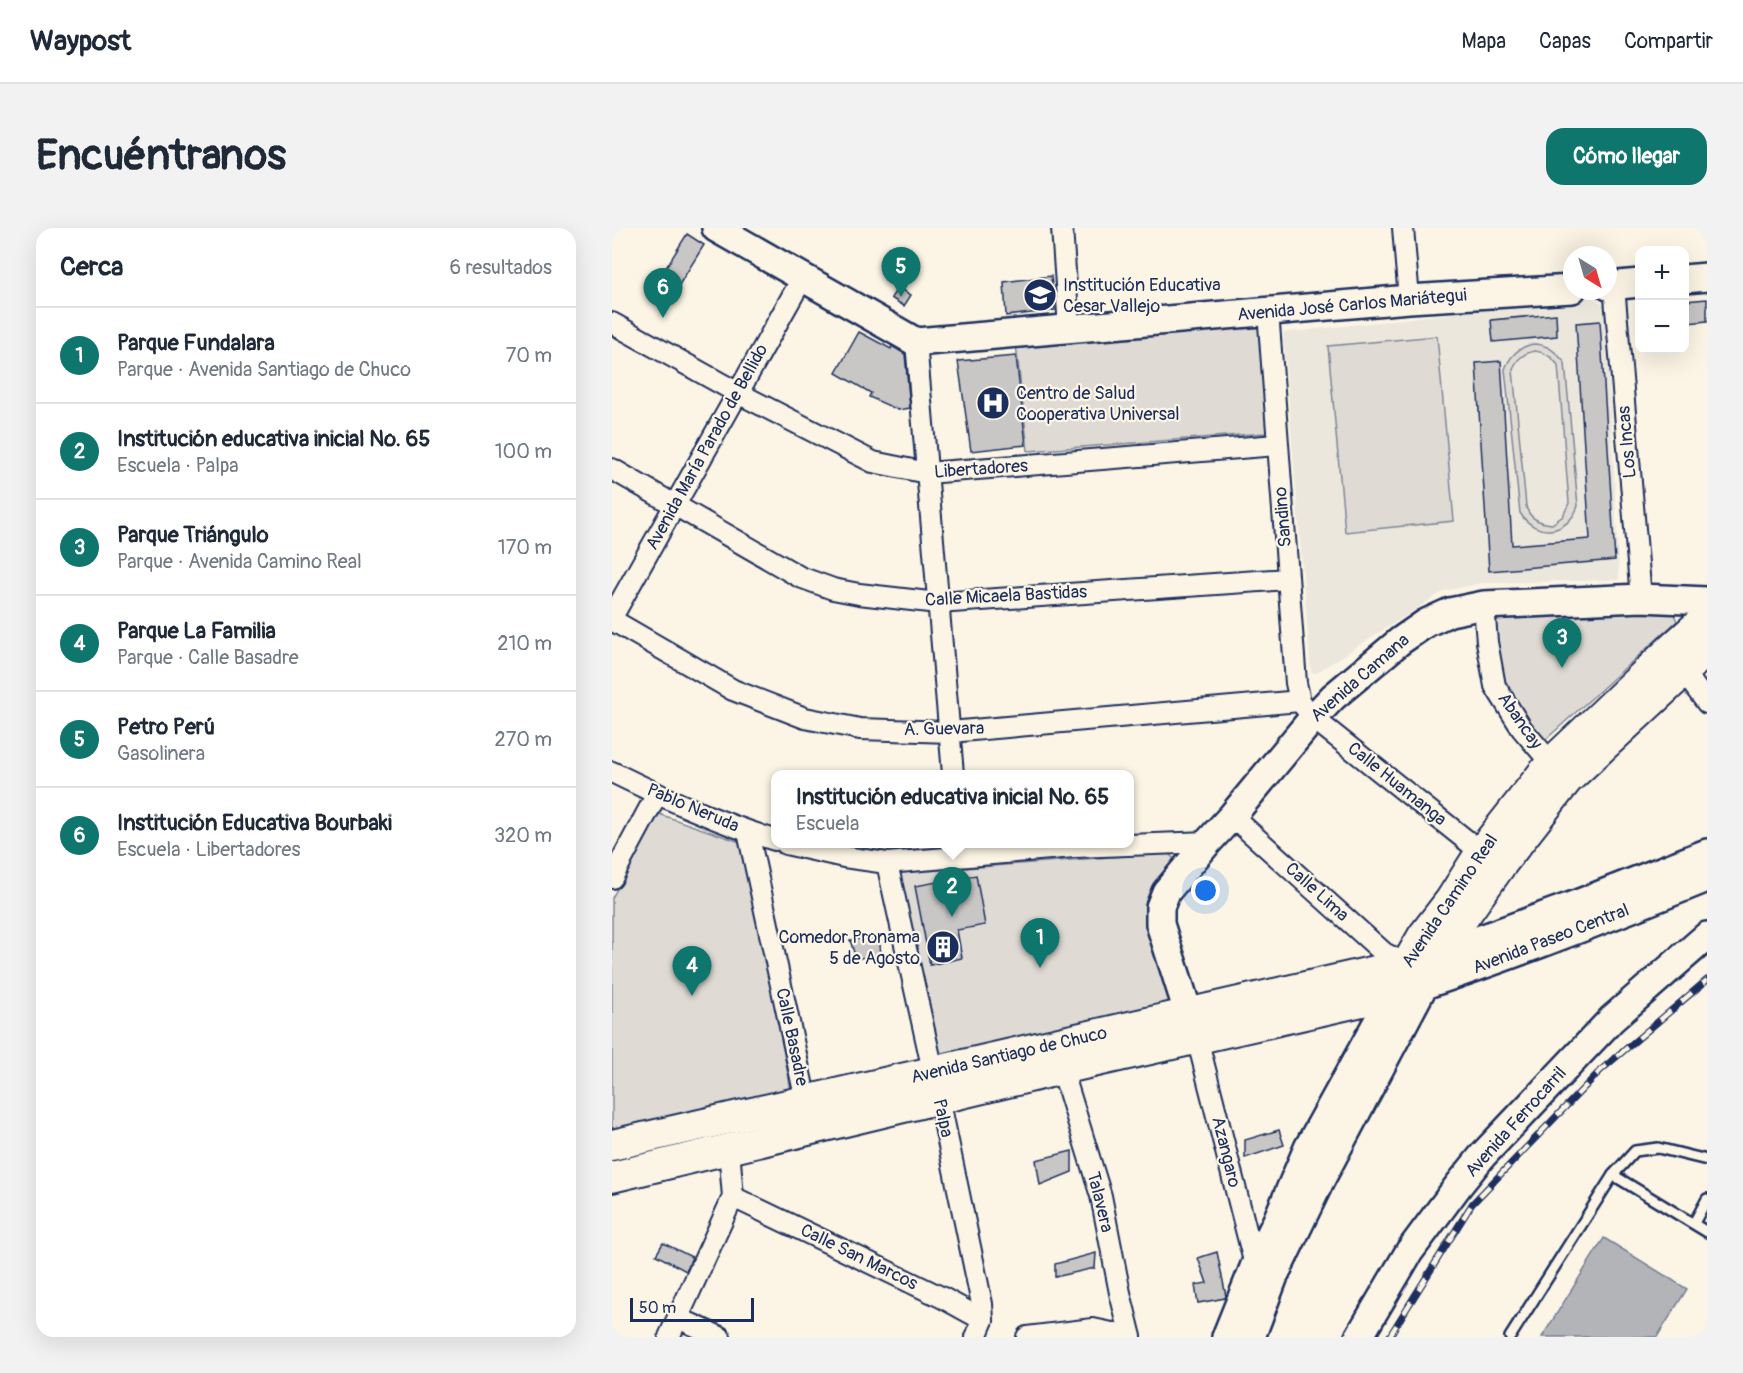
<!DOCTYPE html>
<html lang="es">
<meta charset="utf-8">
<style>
:root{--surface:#fff;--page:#f2f2f3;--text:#1f2937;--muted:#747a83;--line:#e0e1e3;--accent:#0f766e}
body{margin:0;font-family:Pangolin,sans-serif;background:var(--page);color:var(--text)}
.controls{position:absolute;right:18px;top:18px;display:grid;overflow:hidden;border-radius:12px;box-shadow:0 6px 24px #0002}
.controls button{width:54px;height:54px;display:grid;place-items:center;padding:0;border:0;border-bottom:2px solid var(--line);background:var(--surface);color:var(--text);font:30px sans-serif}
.compass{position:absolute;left:951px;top:18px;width:54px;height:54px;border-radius:50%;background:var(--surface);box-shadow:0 6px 24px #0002;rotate:143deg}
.scale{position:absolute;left:18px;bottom:15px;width:124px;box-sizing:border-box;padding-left:6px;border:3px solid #1b2f5e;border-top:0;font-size:16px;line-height:21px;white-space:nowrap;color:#1b2f5e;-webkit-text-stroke:4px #fcf5e5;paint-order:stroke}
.you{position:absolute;left:594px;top:663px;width:21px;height:21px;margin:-15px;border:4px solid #fff;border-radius:50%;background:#1a73e8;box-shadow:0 0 0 9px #1a73e833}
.badge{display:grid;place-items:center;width:39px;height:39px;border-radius:50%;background:var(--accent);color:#fff;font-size:20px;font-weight:700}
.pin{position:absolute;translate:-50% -50px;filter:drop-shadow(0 2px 3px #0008)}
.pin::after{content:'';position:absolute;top:32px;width:21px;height:18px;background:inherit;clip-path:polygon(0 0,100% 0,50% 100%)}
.popup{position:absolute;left:159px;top:542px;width:363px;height:78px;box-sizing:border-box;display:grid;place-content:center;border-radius:12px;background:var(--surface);filter:drop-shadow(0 2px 4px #0005);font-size:20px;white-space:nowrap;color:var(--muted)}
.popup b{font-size:22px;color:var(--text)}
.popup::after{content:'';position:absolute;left:50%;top:100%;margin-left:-12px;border:12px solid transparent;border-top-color:var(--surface)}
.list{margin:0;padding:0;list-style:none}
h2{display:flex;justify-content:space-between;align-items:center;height:78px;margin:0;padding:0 24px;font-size:26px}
h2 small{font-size:20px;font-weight:400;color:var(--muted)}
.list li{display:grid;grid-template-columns:39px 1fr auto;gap:18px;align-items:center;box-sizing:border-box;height:96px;padding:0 24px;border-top:2px solid var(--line)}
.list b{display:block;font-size:22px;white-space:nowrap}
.list p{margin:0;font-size:20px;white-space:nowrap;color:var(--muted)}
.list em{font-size:20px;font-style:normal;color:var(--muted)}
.map{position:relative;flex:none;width:1095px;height:1109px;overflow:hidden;border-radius:18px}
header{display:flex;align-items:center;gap:36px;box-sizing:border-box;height:84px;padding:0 30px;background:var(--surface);border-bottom:2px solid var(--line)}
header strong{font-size:28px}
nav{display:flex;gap:33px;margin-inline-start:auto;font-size:21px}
.intro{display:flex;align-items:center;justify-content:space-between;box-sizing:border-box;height:144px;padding:0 36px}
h1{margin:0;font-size:42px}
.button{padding:15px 27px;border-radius:18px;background:var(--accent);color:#fff;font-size:21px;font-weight:700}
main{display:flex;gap:36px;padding:0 36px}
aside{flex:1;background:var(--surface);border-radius:18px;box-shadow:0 6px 24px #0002}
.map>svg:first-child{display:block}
.built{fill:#ece7dc}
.green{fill:#dfdbd4;stroke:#7d8599;stroke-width:1.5;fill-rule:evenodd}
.water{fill:#b2b4b8;stroke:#767f94;stroke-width:1.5}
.building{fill:#c8c7c6;stroke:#1b2f5e;stroke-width:1.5}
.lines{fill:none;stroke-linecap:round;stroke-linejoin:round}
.lane-casing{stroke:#1b2f5e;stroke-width:14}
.street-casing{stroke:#1b2f5e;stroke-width:24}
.secondary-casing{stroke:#1b2f5e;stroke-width:32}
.primary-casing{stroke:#1b2f5e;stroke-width:34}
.lane{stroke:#fcf5e5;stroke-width:9}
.street{stroke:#fcf5e5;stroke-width:20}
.secondary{stroke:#fcf5e5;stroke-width:27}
.primary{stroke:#fcf5e5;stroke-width:30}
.rail-casing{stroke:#1b2f5e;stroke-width:7}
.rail{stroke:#fcf5e5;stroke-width:4.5;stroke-dasharray:14;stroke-linecap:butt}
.labels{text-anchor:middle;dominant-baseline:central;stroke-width:4.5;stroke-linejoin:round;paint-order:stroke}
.poi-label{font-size:18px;fill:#1b2f5e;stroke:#fcf5e5;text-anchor:start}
.street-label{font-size:18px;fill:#1b2f5e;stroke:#fcf5e5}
</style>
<header>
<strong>Waypost</strong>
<nav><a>Mapa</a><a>Capas</a><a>Compartir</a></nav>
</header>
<div class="intro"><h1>Encuéntranos</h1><a class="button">Cómo llegar</a></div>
<main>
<aside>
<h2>Cerca<small>6 resultados</small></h2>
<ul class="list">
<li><span class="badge">1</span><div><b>Parque Fundalara</b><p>Parque · Avenida Santiago de Chuco</p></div><em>70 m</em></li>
<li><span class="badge">2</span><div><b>Institución educativa inicial No. 65</b><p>Escuela · Palpa</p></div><em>100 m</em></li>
<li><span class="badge">3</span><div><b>Parque Triángulo</b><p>Parque · Avenida Camino Real</p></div><em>170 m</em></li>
<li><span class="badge">4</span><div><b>Parque La Familia</b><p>Parque · Calle Basadre</p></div><em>210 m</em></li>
<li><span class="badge">5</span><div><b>Petro Perú</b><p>Gasolinera</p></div><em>270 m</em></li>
<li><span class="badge">6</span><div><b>Institución Educativa Bourbaki</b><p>Escuela · Libertadores</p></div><em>320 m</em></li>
</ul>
</aside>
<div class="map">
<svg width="1095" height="1109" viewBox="0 0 1095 1109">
<rect width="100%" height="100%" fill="#fcf5e5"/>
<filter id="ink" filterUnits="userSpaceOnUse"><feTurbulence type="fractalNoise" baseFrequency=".0167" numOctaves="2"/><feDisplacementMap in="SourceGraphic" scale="12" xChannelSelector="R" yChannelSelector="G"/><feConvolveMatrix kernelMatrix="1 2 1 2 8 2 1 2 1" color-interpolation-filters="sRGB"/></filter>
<g filter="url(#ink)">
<polygon class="built" points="980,69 994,78 1007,352 870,355 832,363 704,445 699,444 671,105"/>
<g class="green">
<polygon points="648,91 654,205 416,223 404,116"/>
<polygon points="825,108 842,293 733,304 716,118"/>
<path d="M921,116C936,116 944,124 953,135L966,278C956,306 925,311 908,285L893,141C898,128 907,119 921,116ZM923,123C933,124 940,129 946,137L957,275L951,288L940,296C928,295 917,291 914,278L901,142C904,131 912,125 923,123Z"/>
<polygon points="1058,378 1065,393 932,513 908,482 892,457 877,386"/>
<polygon points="47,586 131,615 180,867 0,904 0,670"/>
<polygon points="551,625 557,626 562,631 560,776 327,830 287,645"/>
</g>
<polygon class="water" points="992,1010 1075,1061 1045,1109 930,1109"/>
<g class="building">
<polygon points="75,6 92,17 67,57 50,46"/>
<polygon points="439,48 443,82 394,88 392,54"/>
<polygon points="286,59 299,67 292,78 279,70"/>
<polygon points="1095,71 1095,93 1076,95 1073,73"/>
<polygon points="944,86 945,108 881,114 879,92"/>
<polygon points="988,93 1003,332 877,343 864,135 889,133 900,317 978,311 964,95"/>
<polygon points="247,104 279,121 280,118 293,126 298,180 286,182 257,169 259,165 224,145"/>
<polygon points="404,128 414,217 359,223 346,133"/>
<polygon points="364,647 373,697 345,702 350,730 318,737 303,658"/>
<polygon points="267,709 269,726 244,731 238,712"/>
<polygon points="667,902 672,917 633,930 633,912"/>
<polygon points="460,923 460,944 428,957 424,932"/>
<polygon points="51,1015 80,1029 74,1043 44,1027"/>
<polygon points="605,1024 614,1068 613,1070 586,1075 583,1057 595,1055 586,1030"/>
<polygon points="484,1025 483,1040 443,1049 443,1036"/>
</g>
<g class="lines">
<defs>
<g id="lane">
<polyline points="1001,947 1095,1004"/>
<polyline points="1082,995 1095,971"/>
<polyline points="898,1109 1001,947 1023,923 1046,920 1095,932"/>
</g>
<g id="street">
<polyline points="450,0 457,100"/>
<polyline points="791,0 797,71"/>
<polyline points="1002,58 1029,370"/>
<polyline points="656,83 684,455 688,473 701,490 869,624"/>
<polyline points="0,95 126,165 261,234 315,245 665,217"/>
<polyline points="304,114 341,546"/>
<polyline points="0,241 188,349 221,361 247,366 326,375 676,351"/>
<polyline points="872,377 875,414 883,458 910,501 939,535"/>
<polyline points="0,389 191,49"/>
<polyline points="0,392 121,462 193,490 248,501 338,504 688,473"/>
<polyline points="1072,444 1095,475"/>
<path d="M0,544C53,570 107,595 163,612"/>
<polyline points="620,588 772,725 794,736"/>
<polyline points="136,604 194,873"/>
<polyline points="174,616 232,629 275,635 462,619 596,614"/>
<polyline points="275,635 327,870 370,1076 371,1092 364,1109"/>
<polyline points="0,650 45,566"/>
<polyline points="585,810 643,1037"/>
<polyline points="450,841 489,968 508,1065 519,1109"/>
<polyline points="121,969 331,1070 371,1092"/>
<polyline points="66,1090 108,1109"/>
<polyline points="57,1109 121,969 117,921"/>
<polyline points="415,1109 481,1101 519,1109"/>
</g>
<g id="secondary">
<polyline points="104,0 304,114 797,71 960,61"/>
<polyline points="1072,51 1095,49"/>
<polyline points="996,58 1028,55"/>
<polyline points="828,726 965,676 1095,625"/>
<polyline points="583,806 548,696 548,679 554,664 596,614 620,588 701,490 721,469 788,413 814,395 838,384 872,377 1029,370 1095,373"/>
<polyline points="614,1109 643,1037 663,997 696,920 781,766"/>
<path d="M639,1109L662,1048L708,953L812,757C908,725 1001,688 1095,650"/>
<polyline points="747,1109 797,1024 846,958 871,927 1000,791 1095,708"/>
</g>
<g id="primary">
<polyline points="790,745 811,708 838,673 869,624 939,535 1057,423 1087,396 1095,391"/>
<polyline points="0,917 794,736 828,726"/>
<polyline points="0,949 450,841 781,766 812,757 844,700 888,638 955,552 1095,422"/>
</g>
</defs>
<use href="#lane" class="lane-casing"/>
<use href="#street" class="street-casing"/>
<use href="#secondary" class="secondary-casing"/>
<use href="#primary" class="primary-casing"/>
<use href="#lane" class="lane"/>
<use href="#street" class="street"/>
<use href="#secondary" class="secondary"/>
<use href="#primary" class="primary"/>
<defs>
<polyline id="rail" points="777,1109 860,976 989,842 1095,752"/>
</defs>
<use href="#rail" class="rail-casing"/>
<use href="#rail" class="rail"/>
</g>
</g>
<defs>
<symbol id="school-disc" viewBox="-11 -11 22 22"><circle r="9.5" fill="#1b2f5e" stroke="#fcf5e5"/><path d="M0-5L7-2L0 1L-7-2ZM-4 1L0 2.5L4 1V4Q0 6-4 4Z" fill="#fff"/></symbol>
<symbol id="hospital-disc" viewBox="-11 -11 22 22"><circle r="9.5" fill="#1b2f5e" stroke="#fcf5e5"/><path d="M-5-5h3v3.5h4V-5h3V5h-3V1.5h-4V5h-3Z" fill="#fff"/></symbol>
<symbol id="building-disc" viewBox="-11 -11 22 22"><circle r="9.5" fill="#1b2f5e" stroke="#fcf5e5"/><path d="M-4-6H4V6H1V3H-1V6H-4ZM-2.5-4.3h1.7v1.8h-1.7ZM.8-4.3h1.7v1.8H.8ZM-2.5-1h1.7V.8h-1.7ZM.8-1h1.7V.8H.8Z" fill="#fff"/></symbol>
</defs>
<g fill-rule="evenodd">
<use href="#school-disc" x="409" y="48" width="38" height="38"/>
<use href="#hospital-disc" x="362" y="156" width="38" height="38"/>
<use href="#building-disc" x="312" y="700" width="38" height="38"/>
</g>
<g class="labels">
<g class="poi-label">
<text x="451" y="57">Institución Educativa<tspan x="451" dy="21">Cesar Vallejo</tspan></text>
<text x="404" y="165">Centro de Salud<tspan x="404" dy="21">Cooperativa Universal</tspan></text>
<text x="308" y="709" text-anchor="end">Comedor Pronama<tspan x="308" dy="21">5 de Agosto</tspan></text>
</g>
<g class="street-label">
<text transform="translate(740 77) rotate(-5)">Avenida José Carlos Mariátegui</text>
<text transform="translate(1015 214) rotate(-95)">Los Incas</text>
<text transform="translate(95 219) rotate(-61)">Avenida María Parado de Bellido</text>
<text transform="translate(369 241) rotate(-4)">Libertadores</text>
<text transform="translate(671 289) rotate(-95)">Sandino</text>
<text transform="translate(394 368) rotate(-3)">Calle Micaela Bastidas</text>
<text transform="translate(748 450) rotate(-41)">Avenida Camana</text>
<text transform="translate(908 493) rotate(55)">Abancay</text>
<text transform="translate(332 501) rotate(-1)">A. Guevara</text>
<text transform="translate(785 556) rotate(39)">Calle Huamanga</text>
<text transform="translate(81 580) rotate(23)">Pablo Neruda</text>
<text transform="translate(705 664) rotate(42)">Calle Lima</text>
<text transform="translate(838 673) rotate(-56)">Avenida Camino Real</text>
<text transform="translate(939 711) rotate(-21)">Avenida Paseo Central</text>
<text transform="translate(180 809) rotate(78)">Calle Basadre</text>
<text transform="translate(397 827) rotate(-13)">Avenida Santiago de Chuco</text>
<text transform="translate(331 890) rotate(78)">Palpa</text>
<text transform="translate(904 894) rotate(-48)">Avenida Ferrocarril</text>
<text transform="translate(614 924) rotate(76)">Azangaro</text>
<text transform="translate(488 974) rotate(76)">Talavera</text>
<text transform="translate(247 1029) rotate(26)">Calle San Marcos</text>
</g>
</g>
</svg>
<div class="controls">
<button>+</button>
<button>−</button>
</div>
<svg class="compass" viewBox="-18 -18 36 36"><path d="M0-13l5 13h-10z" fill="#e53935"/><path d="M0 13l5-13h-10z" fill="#747a83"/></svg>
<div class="scale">50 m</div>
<div class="you"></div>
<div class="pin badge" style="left:428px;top:740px">1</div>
<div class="pin badge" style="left:340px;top:689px">2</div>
<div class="popup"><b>Institución educativa inicial No. 65</b>Escuela</div>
<div class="pin badge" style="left:950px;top:440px">3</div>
<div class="pin badge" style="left:80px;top:768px">4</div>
<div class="pin badge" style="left:289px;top:69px">5</div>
<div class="pin badge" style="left:51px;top:90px">6</div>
</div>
</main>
